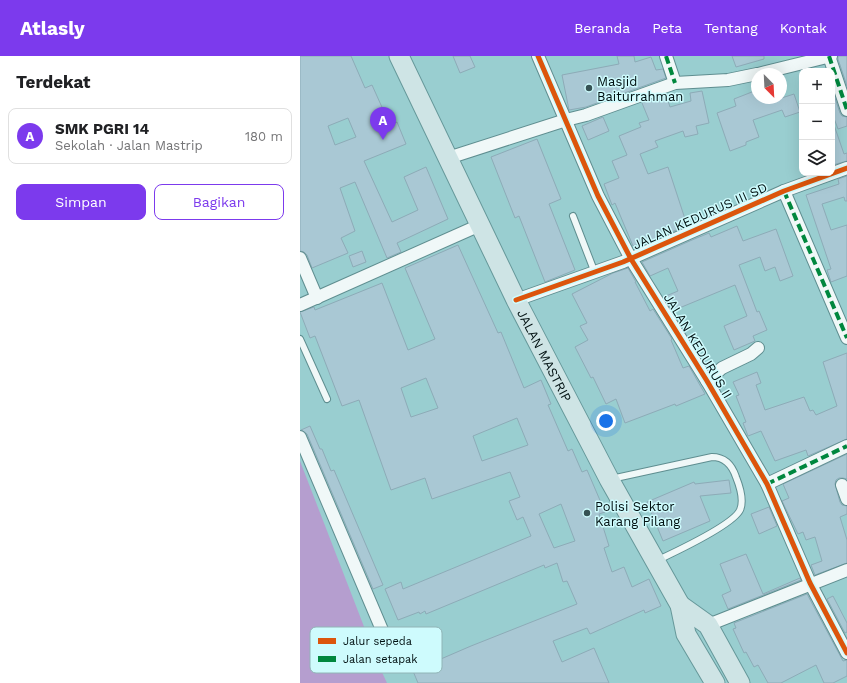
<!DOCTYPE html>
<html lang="id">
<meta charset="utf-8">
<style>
:root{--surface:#fff;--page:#f6f6f6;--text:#202124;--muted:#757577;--line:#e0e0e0;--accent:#7c3aed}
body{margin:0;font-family:"Work Sans",sans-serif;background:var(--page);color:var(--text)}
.controls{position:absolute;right:12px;top:12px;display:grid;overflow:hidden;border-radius:8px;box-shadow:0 4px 16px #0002}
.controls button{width:36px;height:36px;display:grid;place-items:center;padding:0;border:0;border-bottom:1px solid var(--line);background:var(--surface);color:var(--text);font:20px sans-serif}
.compass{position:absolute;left:451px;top:12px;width:36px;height:36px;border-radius:50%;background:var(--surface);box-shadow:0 4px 16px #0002;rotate:156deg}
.you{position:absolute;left:306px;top:365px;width:14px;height:14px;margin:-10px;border:3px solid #fff;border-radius:50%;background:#1a73e8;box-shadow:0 0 0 6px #1a73e833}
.badge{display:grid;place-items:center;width:26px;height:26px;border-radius:50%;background:var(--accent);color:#fff;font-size:13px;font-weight:700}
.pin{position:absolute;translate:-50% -33px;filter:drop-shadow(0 1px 2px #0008)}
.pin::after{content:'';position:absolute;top:21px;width:14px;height:12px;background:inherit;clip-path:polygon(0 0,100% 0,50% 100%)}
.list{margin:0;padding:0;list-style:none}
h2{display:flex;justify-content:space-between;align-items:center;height:52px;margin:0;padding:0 16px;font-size:17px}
h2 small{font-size:13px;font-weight:400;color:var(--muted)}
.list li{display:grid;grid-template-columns:26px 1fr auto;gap:12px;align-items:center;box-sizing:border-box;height:56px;margin:0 8px 8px;padding:0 8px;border:1px solid var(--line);border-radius:8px}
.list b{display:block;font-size:15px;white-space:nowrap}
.list p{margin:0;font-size:13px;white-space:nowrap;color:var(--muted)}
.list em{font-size:13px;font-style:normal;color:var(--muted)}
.actions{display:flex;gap:8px;padding:12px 16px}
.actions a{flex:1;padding:9px 0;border:1px solid var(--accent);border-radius:8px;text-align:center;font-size:14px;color:var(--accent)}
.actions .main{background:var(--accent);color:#fff}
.icon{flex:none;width:22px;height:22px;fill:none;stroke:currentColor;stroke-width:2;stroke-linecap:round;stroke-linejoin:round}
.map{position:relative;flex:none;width:547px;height:627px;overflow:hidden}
header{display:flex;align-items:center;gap:24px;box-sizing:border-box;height:56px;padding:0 20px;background:var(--accent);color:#fff}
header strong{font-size:19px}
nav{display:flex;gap:22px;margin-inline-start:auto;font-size:14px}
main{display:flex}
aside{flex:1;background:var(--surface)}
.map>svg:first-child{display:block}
.water{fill:#b59ecf}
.building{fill:#a9c8d4;stroke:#8dabb7;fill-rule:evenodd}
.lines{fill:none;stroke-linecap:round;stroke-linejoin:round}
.lane-casing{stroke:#5f8e90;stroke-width:8}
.street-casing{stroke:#5f8e90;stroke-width:14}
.primary-casing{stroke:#66989a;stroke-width:21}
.lane{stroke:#f0f8f8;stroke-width:6}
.street{stroke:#f0f8f8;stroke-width:12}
.primary{stroke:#cee4e5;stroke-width:19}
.quiet{stroke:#00873e;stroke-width:4;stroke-dasharray:8 4;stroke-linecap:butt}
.cycleway-casing{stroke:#cefbfd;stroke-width:8}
.cycleway{stroke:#dc550c;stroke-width:5}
.poi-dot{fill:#365254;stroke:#cefbfd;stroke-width:1.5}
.labels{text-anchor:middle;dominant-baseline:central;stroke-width:3;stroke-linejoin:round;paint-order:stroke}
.poi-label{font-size:13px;fill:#001011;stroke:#cefbfd;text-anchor:start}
.street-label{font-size:13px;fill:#001011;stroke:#cefbfd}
.key{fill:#cefbfd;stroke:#90b4b6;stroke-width:1}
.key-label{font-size:11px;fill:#001011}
</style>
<header>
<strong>Atlasly</strong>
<nav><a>Beranda</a><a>Peta</a><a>Tentang</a><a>Kontak</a></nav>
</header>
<main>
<aside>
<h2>Terdekat<small></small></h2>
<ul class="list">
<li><span class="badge">A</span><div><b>SMK PGRI 14</b><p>Sekolah · Jalan Mastrip</p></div><em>180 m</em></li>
</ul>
<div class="actions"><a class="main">Simpan</a><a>Bagikan</a></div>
</aside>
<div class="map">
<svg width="547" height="627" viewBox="0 0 547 627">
<rect width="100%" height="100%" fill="#99ced0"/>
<polygon class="water" points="0,405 80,612 87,627 0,627"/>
<g class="building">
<path d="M0,0H51L65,32L72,29L90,69L97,66L106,88L64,105L92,166L118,154L104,121L126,111L148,163L97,187L101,196L87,202L55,126L40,132L55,175L41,182L48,197L12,212L7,199L4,196L0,195ZM48,62L56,81L35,89L28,70Z"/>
<polygon points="153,0 170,0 175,11 160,17"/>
<polygon points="317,0 334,0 335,6 351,1 356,14 363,13 366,22 286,51 269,54 262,19 319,8"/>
<polygon points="432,0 464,0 464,3 436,11"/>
<polygon points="538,0 547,0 547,30 538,3"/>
<polygon points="532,33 540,57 542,60 547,61 547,70 538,73 532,57"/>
<polygon points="457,34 457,42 471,42 472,45 494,38 500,56 485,61 482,54 453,64 459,81 446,86 446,89 430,95 417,57 436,50 434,43"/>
<polygon points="402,35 409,67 396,70 398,78 385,81 383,75 355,85 358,91 340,98 348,118 368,111 387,169 348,187 347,184 333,190 315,147 312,149 304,128 319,122 312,105 327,99 319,80 341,71 339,67 349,64 342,47 366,38 370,51 391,45 390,37"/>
<polygon points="303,61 309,75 288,84 282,70"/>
<polygon points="532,69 534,69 544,98 547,97 547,105 533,109"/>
<polygon points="237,83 261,143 249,148 275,214 245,226 219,160 215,162 191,101"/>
<polygon points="547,120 547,145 545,145 544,141 522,148 531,174 547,169 547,220 531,226 527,214 531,213 506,139 539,128 538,123"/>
<polygon points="437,170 443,185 476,173 493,220 480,225 475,211 465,215 460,201 439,209 457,256 459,255 467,274 453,280 455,285 434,294 424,270 447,260 435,229 372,255 367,246 368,245 366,240 378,235 368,212 350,220 342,206 392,184 409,177 411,181"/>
<path d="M158,189L198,277L201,276L224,332L241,324L251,348L248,349L268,395L272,393L282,416L287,414L305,456L299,458L309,490L304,492L312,516L324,511L332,531L349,523L361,550L345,557L344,554L290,578L287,572L253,585L262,606L294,592L309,627H118L113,615L171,590L277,548L267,525L263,526L257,507L245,512L244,509L126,558L125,555L120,558L119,556L98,564L85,533L101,526L103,533L231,480L223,461L217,464L209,445L220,441L210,416L132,443L125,422L91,434L59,344L42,350L15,280L10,282L0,256L14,251L15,254L82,227L108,294L135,283L105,212ZM126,322L138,352L111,361L101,332ZM217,362L228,389L182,405L173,380ZM261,448L275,485L254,492L239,458Z"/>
<polygon points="62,195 66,206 53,211 49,200"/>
<polygon points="328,212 336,226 335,226 350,255 353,253 372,283 371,284 383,312 389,310 405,338 376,350 375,348 325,367 316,343 306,348 293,321 291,322 275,291 288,284 280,270 287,267 272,238 313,217"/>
<polygon points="547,297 547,383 508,400 506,394 475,405 461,375 448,380 443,367 446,366 436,340 439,339 433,326 457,316 461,327 456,329 465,354 504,341 510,355 513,354 516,359 537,350 523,306"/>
<polygon points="10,370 20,393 22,393 31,415 34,414 83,529 73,533 7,378 1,374"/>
<polygon points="547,398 547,423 543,422 539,422 536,424 535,428 540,446 542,449 547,450 547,458 540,461 547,484 547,507 515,519 511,509 522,505 515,481 506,484 503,476 498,478 482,445 489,442 483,428"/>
<polygon points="429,424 431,437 400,440 410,465 363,485 347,446 394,426 395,428"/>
<polygon points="469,451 477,470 459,478 451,458"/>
<polygon points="446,498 463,538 500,522 501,524 428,553 422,539 431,535 420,508"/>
<polygon points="507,538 543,605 547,604 547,620 533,627 524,627 516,609 481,627 468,627 458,609 454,611 446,596 444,597 433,573 436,572 434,567"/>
<polygon points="533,540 547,567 547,576 545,577 527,543"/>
</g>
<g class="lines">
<defs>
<g id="lane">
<polyline points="273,160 295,217"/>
<polyline points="0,283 27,343"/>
<path d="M311,423L412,401C425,401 432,409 436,421C440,431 444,445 440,454C433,469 375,496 358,504"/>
</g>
<g id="street">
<polyline points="238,0 298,140 331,203 407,325 467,428 510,527 547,597"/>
<polyline points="366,0 375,27"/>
<polyline points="529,0 547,54"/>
<polyline points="458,18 531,0"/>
<polyline points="148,102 266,64 286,59 375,27 428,24 457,18"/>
<polyline points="484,135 547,282"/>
<polyline points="0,202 17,242"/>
<polyline points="216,244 323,206 484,135 547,112"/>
<polyline points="0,249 180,169"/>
<polyline points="407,325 422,312 451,298 458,292"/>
<polyline points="0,381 88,588"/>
<polyline points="467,428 547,390"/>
<polyline points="542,429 547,443"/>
<polyline points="408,569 547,514"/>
</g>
<g id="primary">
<path id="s1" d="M99,0L216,244L309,423L380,549L386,578L415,627"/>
<polyline points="380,549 408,569 440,627"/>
</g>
</defs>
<use href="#lane" class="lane-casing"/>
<use href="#street" class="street-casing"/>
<use href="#primary" class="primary-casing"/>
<use href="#lane" class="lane"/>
<use href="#street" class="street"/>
<use href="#primary" class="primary"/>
<g class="quiet">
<polyline points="366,0 375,27"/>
<polyline points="529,0 547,54"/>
<polyline points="484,135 547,282"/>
<polyline points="467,428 547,390"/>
</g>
<defs>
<g id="cycleway">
<polyline points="238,0 298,140 331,203 407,325 467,428 510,527 547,597"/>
<polyline points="216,244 323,206 484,135 547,112"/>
</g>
</defs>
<use href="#cycleway" class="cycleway-casing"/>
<use href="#cycleway" class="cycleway"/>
</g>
<g class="poi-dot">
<circle cx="289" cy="32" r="4"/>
<circle cx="287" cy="457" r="4"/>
</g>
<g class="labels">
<g class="poi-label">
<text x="297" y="25">Masjid<tspan x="297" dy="15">Baiturrahman</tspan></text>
<text x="295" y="450">Polisi Sektor<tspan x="295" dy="15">Karang Pilang</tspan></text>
</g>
<g class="street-label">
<text transform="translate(400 160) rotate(-24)">JALAN KEDURUS III SD</text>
<text transform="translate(398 290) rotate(59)">JALAN KEDURUS II</text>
<text stroke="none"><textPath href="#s1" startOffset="333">JALAN MASTRIP</textPath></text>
</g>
</g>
<rect x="10" y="571" width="132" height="46" rx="6" class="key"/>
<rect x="18" y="582" width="18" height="6" fill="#dc550c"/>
<rect x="18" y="600" width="18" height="6" fill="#00873e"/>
<g class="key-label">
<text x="43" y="589">Jalur sepeda</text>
<text x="43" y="607">Jalan setapak</text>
</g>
</svg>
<div class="controls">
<button>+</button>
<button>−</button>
<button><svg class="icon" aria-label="layers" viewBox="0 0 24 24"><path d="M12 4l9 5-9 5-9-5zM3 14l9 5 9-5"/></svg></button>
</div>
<svg class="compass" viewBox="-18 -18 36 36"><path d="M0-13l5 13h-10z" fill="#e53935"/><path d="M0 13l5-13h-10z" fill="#757577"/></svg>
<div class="you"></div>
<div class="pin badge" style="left:83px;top:84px">A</div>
</div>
</main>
